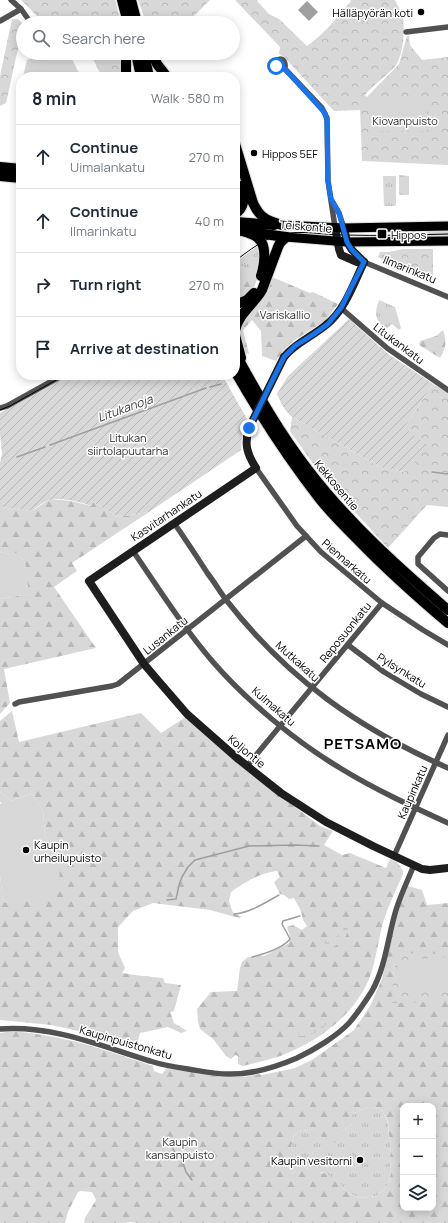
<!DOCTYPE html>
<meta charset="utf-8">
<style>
:root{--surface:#fff;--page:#f2f2f3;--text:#1f2937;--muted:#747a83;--line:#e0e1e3}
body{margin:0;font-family:Manrope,sans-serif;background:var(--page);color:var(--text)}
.controls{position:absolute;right:12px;bottom:12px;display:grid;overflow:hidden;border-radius:8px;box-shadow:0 2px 10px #0003}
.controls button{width:36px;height:36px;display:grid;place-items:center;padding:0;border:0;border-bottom:1px solid var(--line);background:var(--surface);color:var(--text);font:20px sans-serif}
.stop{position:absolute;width:12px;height:12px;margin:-9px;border:3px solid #1a73e8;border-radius:50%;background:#fff}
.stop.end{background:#1a73e8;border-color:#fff;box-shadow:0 1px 4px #0008}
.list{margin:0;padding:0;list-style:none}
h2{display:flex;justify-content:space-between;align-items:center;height:52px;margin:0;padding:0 16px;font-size:17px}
h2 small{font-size:13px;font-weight:400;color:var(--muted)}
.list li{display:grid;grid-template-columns:26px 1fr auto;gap:12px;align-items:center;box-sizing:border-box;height:64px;padding:0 16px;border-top:1px solid var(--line)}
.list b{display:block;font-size:15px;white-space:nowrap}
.list p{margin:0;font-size:13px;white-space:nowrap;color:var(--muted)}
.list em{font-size:13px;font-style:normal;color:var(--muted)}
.icon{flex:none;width:22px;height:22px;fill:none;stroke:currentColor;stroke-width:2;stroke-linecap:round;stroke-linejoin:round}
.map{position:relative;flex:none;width:448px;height:1223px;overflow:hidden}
.search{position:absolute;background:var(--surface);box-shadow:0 2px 10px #0003;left:16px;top:16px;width:224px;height:44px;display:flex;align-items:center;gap:10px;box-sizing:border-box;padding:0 14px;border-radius:22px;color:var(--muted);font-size:15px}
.panel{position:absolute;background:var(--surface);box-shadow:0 2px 10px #0003;left:16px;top:72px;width:224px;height:308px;border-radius:16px}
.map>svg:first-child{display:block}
.grass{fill:url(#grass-tufts)}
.forest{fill:url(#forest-firs);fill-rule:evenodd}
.wetland{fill:url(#wetland-marsh)}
.park{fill:url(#park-crowns)}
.garden{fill:url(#garden-furrows)}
.pitch{fill:#d8d8d8}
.water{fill:#9f9f9f}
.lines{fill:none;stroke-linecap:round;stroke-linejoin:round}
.stream{stroke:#9f9f9f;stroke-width:1.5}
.primary-casing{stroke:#dbdbdb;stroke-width:11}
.highway-casing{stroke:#dbdbdb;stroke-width:12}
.street{stroke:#515151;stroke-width:5.5}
.secondary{stroke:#1e1e1e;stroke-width:8}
.primary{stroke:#000;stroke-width:9}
.highway{stroke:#000;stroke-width:10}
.tram{stroke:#000;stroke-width:1}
.secondary-bridge{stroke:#1e1e1e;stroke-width:8}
.route{stroke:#1a73e8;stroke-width:5}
.poi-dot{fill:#000;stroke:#fff;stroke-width:1.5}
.labels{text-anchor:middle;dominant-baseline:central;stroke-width:3;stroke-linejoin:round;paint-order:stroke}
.poi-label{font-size:11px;fill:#000;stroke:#fff;text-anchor:start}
.park-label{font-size:11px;fill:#2f2f2f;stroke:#fff}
.street-label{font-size:11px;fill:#000;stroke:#fff}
.water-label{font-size:12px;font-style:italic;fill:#404040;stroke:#fff}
.district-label{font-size:15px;font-weight:bold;letter-spacing:1px;fill:#000;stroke:#fff}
</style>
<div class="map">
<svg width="448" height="1223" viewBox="0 0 448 1223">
<defs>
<pattern id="grass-tufts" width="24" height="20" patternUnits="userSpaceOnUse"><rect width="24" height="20" fill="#d8d8d8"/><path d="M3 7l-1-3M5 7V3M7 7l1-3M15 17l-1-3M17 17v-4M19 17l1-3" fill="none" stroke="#b8b8b8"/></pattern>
<pattern id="forest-firs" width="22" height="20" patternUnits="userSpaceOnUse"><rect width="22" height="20" fill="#d8d8d8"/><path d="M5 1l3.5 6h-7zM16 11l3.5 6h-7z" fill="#b8b8b8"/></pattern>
<pattern id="wetland-marsh" width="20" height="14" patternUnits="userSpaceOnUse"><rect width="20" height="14" fill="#d8d8d8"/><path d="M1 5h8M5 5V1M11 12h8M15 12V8" fill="none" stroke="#b8b8b8"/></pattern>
<pattern id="park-crowns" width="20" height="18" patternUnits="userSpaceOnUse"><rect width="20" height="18" fill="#d8d8d8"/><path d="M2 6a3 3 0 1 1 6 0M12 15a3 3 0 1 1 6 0" fill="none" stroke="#b8b8b8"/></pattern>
<pattern id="garden-furrows" width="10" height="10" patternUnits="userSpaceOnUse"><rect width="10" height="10" fill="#d8d8d8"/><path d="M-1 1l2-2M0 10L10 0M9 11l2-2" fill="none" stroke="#b8b8b8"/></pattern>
</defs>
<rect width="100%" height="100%" fill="#fff"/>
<g class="grass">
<polygon points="399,175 409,176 409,195 399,195"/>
<polygon points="383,176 396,176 396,205 395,206 384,206"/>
<rect x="412" y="229" width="36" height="9"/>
<path d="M260,244C259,258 261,284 249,293C245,296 239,299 235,301L243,266L235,272V263Z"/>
<path d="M379,300L395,307L401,328L399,330L392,324L385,330C375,318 374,315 379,300Z"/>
<polygon points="368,1107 372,1107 382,1110 388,1123 389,1135 391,1145 390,1160 391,1173 389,1182 384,1190 376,1196 361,1198 350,1194 342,1187 339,1182 322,1172 316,1172 303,1167 295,1158 291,1146 294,1136 298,1132 313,1129 321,1135 324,1140 342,1140 335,1134 346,1129 352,1124 352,1114"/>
</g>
<g class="forest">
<path d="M243,266L254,267C255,269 257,274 256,276C255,288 244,296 235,300V272Z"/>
<polygon points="272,277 310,293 313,292 338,304 325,321 293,341 284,350 276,361 262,356 261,331 252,320 243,330 249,354 245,353 239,331 246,317 265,295"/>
<path d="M443,330C447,341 446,348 440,358L419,345L420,341L436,336Z"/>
<polygon points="50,499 71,501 91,506 93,502 118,517 149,512 72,563 77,571 54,587 96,648 4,669 10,703 0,714 0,599 28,594 25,563 20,556 0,552 0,507 32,511"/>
<path d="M12,711L19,742L141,713L161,733L186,717L237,763L320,826L333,831L324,845L342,855L350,853L386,868L390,859L397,862L403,871V874C396,890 388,906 383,923C378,941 376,961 369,979C354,1014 324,1037 290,1052C275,1059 259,1062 243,1066L238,1064V1056L235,1055L231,1059L226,1056L213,1039L200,1029L198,1021L197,1009L211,992L237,991L240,968L242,962L248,957L264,956L289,943L290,937L287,927L293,925L302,930L307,926L303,920L301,911L294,898L289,899L284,895L280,894L274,882L280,877L277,871C260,873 245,882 231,892L229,901L233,913L242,917L239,918L210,910L153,903L133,911L118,927V952L125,968L122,973L142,976L163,978L165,983L181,985L174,1011L170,1012L174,1023L187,1031L181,1033L168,1027L140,1033L136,1048L96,1035L51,1025L0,1020V875L3,902L59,865L45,835L43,812L33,793L11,801L0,792V721Z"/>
<path d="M408,886L422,890L427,905L448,903V954H425L395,964L393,976L446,999H448V1223H137L131,1222L125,1223H84L85,1218L96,1200L92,1192L81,1191L78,1192L68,1212L65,1223H0V1033C14,1030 29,1033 43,1035C81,1041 117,1054 153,1066L154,1071L162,1074L167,1068L222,1077H244L259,1074L262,1075L295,1068L312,1060L354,1030L370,1006L382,979L398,911ZM403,1106H433V1208H403ZM368,1107H372L382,1110L388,1122L389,1135L391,1145L390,1160L391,1173L389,1182L384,1190L376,1196L361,1198L350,1194L342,1187L339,1182L327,1174L308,1169L303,1167L295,1158L291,1146L294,1136L298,1132L313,1129C326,1139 324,1147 343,1140L336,1134L346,1129L352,1124V1114Z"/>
</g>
<g class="wetland">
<path d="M344,928H348C347,940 339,944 330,949L324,947L325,941L327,938C339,937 336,938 344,928Z"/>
<path d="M329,1016L331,1018C327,1026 314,1036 304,1036C302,1037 300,1036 298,1035V1032C305,1029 313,1029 319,1024C323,1022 325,1018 329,1016Z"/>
</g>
<g class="park">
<polygon points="21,0 115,0 121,23 41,23 39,18"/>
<polygon points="138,0 210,0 187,23 146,23"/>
<path d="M235,0H258L257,1L269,14L279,19L307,46C324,34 337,18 351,1L350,0H395C397,5 400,9 402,14C406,25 403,56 396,65C387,76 374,84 365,95L367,97L399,64L407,36H409L410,45L422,60L448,57V165L362,161L360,110L334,111L285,58L279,54L280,47Z"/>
<polygon points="12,19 18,19 23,24 23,34 19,44 6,103 0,106 0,76"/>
<polygon points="90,53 121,53 120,77 102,77"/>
<polygon points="403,249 433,249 433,281 394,266 378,257 380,252 389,252"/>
<polygon points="433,384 448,393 448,507 427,505 388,548 321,475 290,431 292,417 380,467 404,472 404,428"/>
<polygon points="399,953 448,954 448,999 424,1002 392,1003 393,976 395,964 388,962 390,957"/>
</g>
<g class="garden">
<path d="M349,319L388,354L433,384L404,428L427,445L410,469L404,472L384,468L380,467L292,417C284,410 281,403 277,394L288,376Z"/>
<path d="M68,375H222L247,419L242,435L241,450L149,512L118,517L93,502L91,506C80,502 60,497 49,500C43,502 37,507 32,511L0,507V463L2,454L0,434V413Z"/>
</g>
<g class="pitch">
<polygon points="45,53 69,53 81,77 23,77 27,60"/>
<polygon points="427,97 427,131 372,131 371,98"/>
<polygon points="0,552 11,554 19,552 20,556 25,563 29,594 0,599"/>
<polygon points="0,792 11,801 33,793 43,812 45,835 60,865 59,885 49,894 44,897 3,903 0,875 0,804 2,803 0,802"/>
<polygon points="448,957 448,989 402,992 402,987 398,987 398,982 395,982 395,972 398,971 397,966 400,965 400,960"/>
</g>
<polygon class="water" points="307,1 318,12 309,21 298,10"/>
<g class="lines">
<g class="stream">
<polyline points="210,387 221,384"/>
<polyline points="50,445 206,388"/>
<polyline points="17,457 45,447"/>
<polyline points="432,472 448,474"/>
<polyline points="167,900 176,899 179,885 182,877 188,867 195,860 249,846 295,845 319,846"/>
<path d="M234,914C250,913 266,902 279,895"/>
<path d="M252,957C264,954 282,949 290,939L282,924L283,921L300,916"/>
<polyline points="171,1144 174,1151 176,1154"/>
<polyline points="180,1158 183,1163 186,1172 192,1180"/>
</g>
<defs>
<g id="primary">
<polyline points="282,225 344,228 448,226"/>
<polyline points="286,237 347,242 448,241"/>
</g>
<g id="highway">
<polyline points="122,0 128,23"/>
<polyline points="131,0 137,23"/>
<polyline points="136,53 141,77"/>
<polyline points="144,53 149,77"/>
<polyline points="152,53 157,64 167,77"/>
<polyline points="126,77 126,53"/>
<path d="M235,144L253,203C260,218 267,221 282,225"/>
<polyline points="0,167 21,169"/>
<polyline points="0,176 21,178"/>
<path d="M235,214C245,207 245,197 241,186"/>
<polyline points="235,222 274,225"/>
<polyline points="235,230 286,237"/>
<path d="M244,231C248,233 255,235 258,238C268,246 264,266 261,276"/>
<polyline points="235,305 247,300 254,293"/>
<path d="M235,331C238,314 254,304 262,290L278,247L280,243L286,237"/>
<polyline points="235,335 241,358"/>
<path d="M235,353C257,393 280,434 309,471C349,523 398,567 448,610"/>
<path d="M235,371C260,415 288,458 319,498C330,512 343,525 356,538C385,568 416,596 448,623"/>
</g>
</defs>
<use href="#primary" class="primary-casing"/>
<use href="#highway" class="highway-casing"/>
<g class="street">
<polyline points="11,0 21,9 31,23"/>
<polyline points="0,21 21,9"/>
<polyline points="406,32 448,27"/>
<path d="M285,69C286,63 283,55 276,61V65L278,68L285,69L322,108L327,118L328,181L335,227"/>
<polyline points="332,201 339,213 344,228"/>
<polyline points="364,262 448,297"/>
<polyline points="341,308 387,348 448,390"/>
<polyline points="0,408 7,406 63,375"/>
<polyline points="256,468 297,526 321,552 382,603 423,630 448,645"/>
<path d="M174,523C186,540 197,557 208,574C215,583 220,592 227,601C288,679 358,728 448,768"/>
<polyline points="448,535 440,534 434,538 418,557 418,564 448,591"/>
<path d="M133,551C159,589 183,627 213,662C247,701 295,741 340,768C374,789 411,806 448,823"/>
<polyline points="348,645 384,672 421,694 448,707"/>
<polyline points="15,704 19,702 112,686 118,684 306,536"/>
<polyline points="247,766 382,603"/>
<polyline points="394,856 448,735"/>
<path d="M0,1029C52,1025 101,1046 150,1061C162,1065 175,1067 188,1069C201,1071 214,1074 227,1074C250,1075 276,1067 297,1058C314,1050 337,1036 349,1023C358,1013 365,1002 372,991C386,966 388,936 396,910C401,894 408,880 414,865"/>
</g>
<g class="secondary">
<polyline points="335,227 339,249 341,255 357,262 364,262"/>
<polyline points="344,228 347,242 352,250 364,262"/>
<path d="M284,357C295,343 313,336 326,325C345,310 354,283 364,262"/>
<path d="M249,428C244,444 247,454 256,468L89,581L144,664L155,677L187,714L237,758L281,793L326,822L373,846L422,869L430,870L448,868"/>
</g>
<use href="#primary" class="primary"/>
<use href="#highway" class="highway"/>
<g class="tram">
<path d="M235,261C250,250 264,238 283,234C302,230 324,235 344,235C378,236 413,235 448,234"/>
<polyline points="0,410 10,406 65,375"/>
</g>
<polyline class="secondary-bridge" points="249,428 284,357"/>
</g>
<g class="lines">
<polyline class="route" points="249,428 284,357 295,346 314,334 328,324 341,308 364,262 352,250 347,242 339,213 331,199 328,181 327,121 325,113 285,69 278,68 276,66"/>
</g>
<g class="poi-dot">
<circle cx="421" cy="12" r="4"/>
<circle cx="254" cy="153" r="4"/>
<rect x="377" y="229" width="10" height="10" rx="2"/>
<circle cx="26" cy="850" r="4"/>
<circle cx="360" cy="1160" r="4"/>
</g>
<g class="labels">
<g class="poi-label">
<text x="413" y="12" text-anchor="end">Hälläpyörän koti</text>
<text x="262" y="153">Hippos 5EF</text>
<text x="391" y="234">Hippos</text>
<text x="34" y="844">Kaupin<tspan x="34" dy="13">urheilupuisto</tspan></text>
<text x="352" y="1160" text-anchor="end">Kaupin vesitorni</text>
</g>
<g class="park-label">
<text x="405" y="120">Kiovanpuisto</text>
<text x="285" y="314">Variskallio</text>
<text x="128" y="437">Litukan<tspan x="128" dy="13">siirtolapuutarha</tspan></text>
<text x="180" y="1141">Kaupin<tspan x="180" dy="13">kansanpuisto</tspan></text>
</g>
<g class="street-label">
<text transform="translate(306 226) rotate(5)">Teiskontie</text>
<text transform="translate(410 269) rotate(22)">Ilmarinkatu</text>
<text transform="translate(399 343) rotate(37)">Litukankatu</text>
<text transform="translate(337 485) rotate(50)">Kekkosentie</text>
<text transform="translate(166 515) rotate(-34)">Kasvitarhankatu</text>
<text transform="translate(347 561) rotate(41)">Piennarkatu</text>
<text transform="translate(345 632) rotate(-51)">Reposuonkatu</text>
<text transform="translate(165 635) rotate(-39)">Lusankatu</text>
<text transform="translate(298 661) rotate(42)">Mutkakatu</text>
<text transform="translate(402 670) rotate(32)">Pylsynkatu</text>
<text transform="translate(274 706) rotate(41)">Kulmakatu</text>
<text transform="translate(247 751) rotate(40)">Koljontie</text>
<text transform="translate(412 792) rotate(-66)">Kaupinkatu</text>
<text transform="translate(126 1042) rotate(16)">Kaupinpuistonkatu</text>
</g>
<g class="water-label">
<text transform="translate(125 408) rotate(-20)">Litukanoja</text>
</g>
<g class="district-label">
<text x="363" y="743">PETSAMO</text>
</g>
</g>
</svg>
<div class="controls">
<button>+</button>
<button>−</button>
<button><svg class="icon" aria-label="layers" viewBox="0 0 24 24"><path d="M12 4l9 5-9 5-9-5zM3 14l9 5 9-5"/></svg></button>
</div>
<div class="stop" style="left:276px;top:66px"></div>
<div class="stop end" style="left:249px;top:428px"></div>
<div class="search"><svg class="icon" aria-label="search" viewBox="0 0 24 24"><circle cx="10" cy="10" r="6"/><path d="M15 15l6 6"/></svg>Search here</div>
<section class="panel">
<h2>8 min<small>Walk · 580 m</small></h2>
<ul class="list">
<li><svg class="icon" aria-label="ahead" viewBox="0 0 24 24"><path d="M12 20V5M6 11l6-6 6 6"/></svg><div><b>Continue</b><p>Uimalankatu</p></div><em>270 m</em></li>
<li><svg class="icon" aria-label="ahead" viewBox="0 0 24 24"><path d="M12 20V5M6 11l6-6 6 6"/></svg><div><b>Continue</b><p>Ilmarinkatu</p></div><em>40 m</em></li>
<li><svg class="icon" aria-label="right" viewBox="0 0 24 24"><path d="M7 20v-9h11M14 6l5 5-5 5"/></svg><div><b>Turn right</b></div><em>270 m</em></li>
<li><svg class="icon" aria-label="arrive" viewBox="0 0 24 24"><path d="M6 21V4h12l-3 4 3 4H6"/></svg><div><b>Arrive at destination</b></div></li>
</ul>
</section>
</div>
